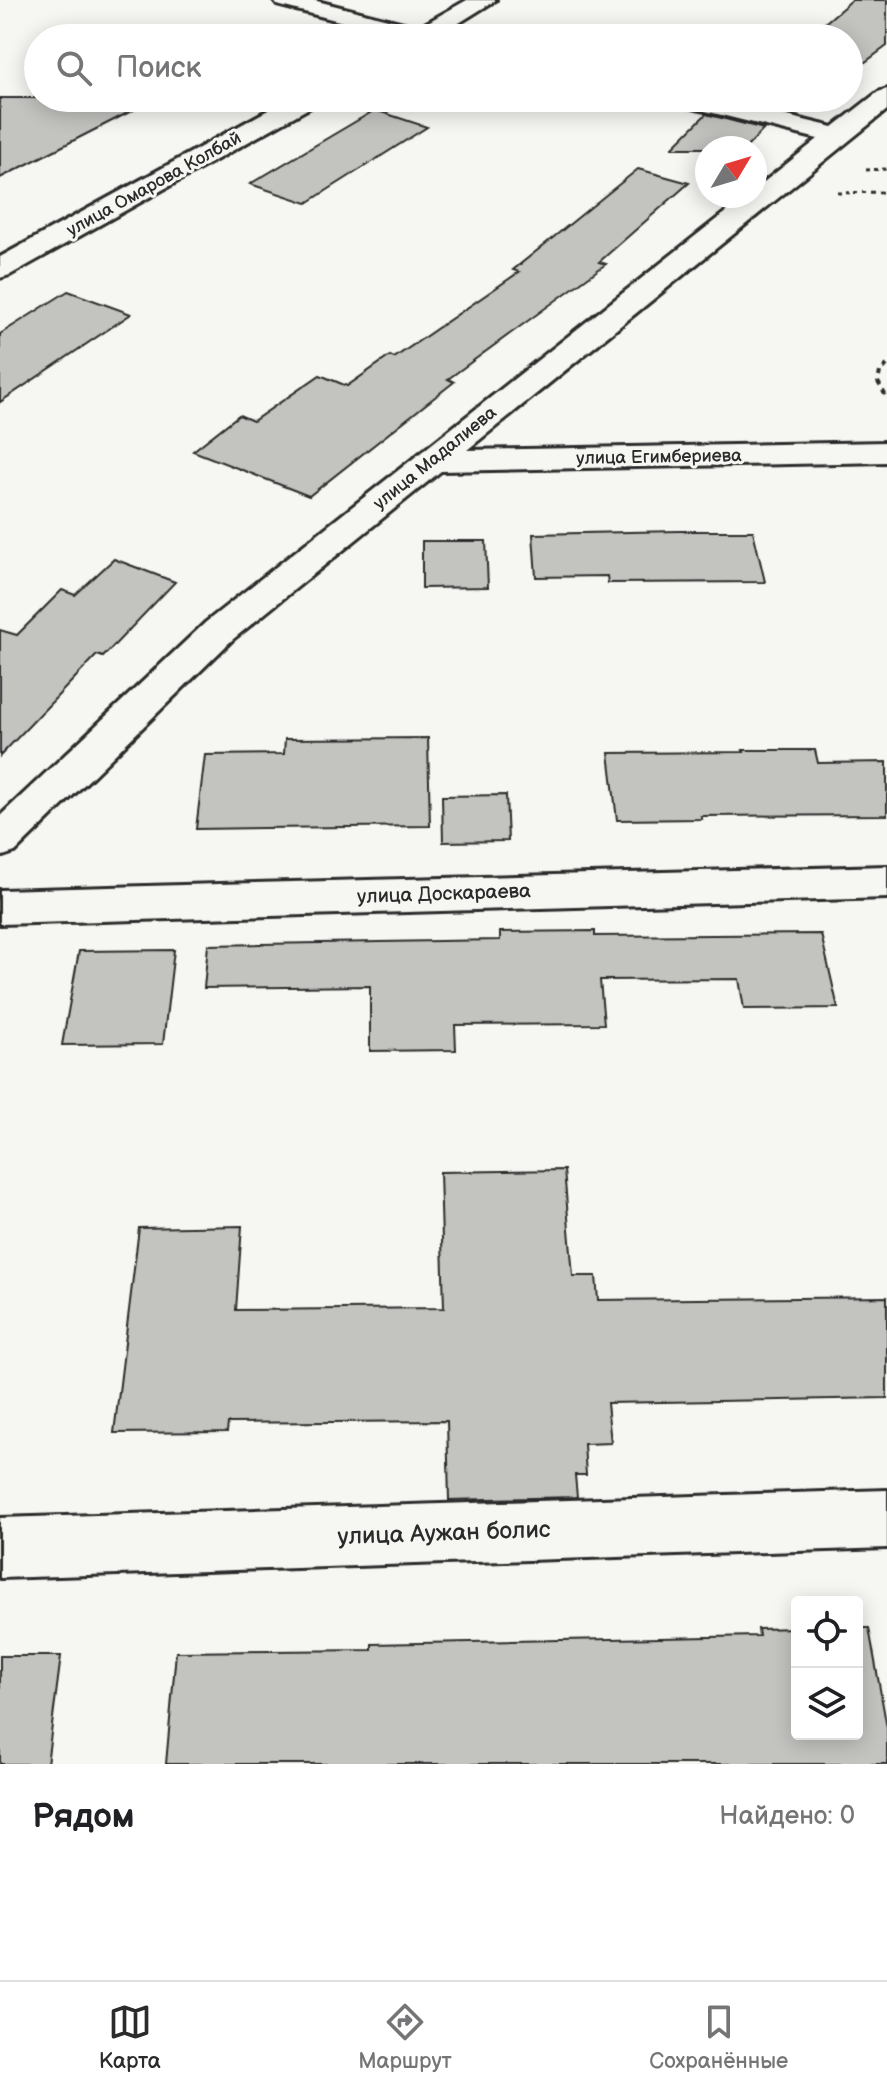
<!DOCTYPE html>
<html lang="ru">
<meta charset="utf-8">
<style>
:root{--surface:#fff;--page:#f2f2f2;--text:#202124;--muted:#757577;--line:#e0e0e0;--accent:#2b2b2b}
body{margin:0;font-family:"Balsamiq Sans",sans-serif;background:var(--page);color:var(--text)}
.controls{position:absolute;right:24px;bottom:24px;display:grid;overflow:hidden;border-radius:8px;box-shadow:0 4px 20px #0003}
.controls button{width:72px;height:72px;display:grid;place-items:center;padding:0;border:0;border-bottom:2px solid var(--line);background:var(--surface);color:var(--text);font:40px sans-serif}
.compass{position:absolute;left:695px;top:136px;width:72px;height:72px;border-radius:50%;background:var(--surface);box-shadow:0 4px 20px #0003;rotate:52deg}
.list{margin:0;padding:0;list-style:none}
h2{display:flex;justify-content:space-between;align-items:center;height:104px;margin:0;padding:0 32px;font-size:34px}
h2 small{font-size:26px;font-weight:400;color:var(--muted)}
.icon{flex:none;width:44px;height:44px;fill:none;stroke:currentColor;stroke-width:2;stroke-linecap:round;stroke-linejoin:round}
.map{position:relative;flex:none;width:887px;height:1764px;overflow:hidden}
.search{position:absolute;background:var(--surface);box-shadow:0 4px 20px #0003;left:24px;right:24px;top:24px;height:88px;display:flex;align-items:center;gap:20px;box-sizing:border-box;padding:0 28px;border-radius:44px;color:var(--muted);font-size:30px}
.sheet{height:216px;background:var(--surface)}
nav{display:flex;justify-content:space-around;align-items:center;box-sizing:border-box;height:112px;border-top:2px solid var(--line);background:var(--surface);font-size:22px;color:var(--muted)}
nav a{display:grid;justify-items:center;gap:4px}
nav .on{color:var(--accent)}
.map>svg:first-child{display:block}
.building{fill:#c3c3c0;stroke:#2b2b2b;stroke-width:2}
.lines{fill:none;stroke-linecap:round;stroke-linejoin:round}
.minor-casing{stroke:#2b2b2b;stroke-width:6}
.path-far1{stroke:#2b2b2b;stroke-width:3;stroke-dasharray:4 4;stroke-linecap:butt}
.path{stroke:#2b2b2b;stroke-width:4;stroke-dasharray:5 5;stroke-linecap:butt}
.minor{fill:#f6f6f2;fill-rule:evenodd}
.labels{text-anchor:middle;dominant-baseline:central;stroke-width:6;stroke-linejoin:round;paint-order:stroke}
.far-street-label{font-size:18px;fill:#2b2b2b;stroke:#f6f6f2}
.street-label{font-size:20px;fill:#2b2b2b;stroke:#f6f6f2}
.near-street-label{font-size:24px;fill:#2b2b2b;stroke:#f6f6f2}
</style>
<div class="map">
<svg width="887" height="1764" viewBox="0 0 887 1764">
<rect width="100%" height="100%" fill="#f6f6f2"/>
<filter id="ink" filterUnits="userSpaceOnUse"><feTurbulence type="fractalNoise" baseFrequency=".0125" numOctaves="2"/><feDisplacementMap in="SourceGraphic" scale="16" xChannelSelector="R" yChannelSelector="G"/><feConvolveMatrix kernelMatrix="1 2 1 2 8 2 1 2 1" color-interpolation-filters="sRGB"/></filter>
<g filter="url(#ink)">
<g class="building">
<polygon points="852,0 887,0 887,46 849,74 849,38 807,38"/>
<polygon points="0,98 157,98 0,178"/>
<polygon points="726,98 815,98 799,110 785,106 780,111"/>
<polygon points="375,110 427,127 307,203 250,184"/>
<polygon points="706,114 764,129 746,148 672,148"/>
<polygon points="638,169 689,183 599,262 606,264 448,379 454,382 309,496 193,451 239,415 253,421 320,375 347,386 390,356 394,358 519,272 513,270"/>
<polygon points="68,291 131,314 0,402 0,334"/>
<polygon points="679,531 753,531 765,582 608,583 607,576 536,577 533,534"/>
<polygon points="422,541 486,541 488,587 422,588"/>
<polygon points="114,559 175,582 103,657 97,655 0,756 0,630 17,635 62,590 75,595"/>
<polygon points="428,738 430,826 196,829 205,755 284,754 285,739"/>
<polygon points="743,750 815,750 818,763 887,762 887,815 701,816 702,819 617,820 609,753 744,752"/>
<polygon points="506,795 508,841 443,842 442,796"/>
<polygon points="595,931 595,936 821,934 838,1008 744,1009 739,979 600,980 604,1024 455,1025 456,1050 370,1051 370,986 204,988 208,945 500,940 500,932"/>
<polygon points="174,950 163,1044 62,1045 79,951"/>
<polygon points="564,1170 573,1276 596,1276 598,1300 887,1297 887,1398 607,1403 611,1443 584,1444 586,1475 575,1475 577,1497 449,1500 447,1421 228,1423 227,1432 114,1433 139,1228 242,1226 236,1310 444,1308 440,1172"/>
<polygon points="797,1628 797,1734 857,1734 857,1628 869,1628 887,1728 887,1764 166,1764 176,1652 372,1650 372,1644 759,1636 758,1629"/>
<polygon points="0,1656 61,1656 47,1764 0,1764"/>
</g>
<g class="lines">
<defs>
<g id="minor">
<polygon points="273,0 313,0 419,27 467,0 496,0 443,33 446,38 405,38 277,5"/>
<polygon points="887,89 887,110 467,450 887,442 887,462 441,471 232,640 15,852 0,857 0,816 206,622 746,196 755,196 755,189 818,139 673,103 669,98 713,98 833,127 878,92"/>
<polygon points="290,98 322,98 318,103 10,275 0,278 0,257"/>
<polygon points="887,866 887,898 0,924 0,890"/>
<polygon points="887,1490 887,1548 0,1578 0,1518"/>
</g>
</defs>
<use href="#minor" class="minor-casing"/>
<g class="path-far1">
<polyline points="866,170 887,169"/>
<polyline points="838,193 887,192"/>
</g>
<polyline class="path" points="887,365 880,372 878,382 887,398"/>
<use href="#minor" class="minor"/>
</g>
</g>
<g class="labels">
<g class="far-street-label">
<text transform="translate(154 184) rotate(-29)">улица Омарова Колбай</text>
<text transform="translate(659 457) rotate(-1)">улица Егимбериева</text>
<text transform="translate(435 458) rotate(-39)">улица Мадалиева</text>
</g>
<g class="street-label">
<text transform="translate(444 894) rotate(-2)">улица Доскараева</text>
</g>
<g class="near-street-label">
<text transform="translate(444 1533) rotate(-2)">улица Аужан болис</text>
</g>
</g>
</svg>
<div class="controls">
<button><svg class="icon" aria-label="locate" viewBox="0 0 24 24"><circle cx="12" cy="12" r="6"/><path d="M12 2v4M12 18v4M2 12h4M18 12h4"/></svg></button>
<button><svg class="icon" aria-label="layers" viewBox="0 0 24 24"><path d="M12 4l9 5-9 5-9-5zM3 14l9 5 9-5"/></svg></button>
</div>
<svg class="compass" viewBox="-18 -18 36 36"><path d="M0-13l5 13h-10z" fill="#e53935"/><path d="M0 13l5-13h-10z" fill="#757577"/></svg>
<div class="search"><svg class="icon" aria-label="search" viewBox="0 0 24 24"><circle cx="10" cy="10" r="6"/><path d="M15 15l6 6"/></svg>Поиск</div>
</div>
<section class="sheet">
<h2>Рядом<small>Найдено: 0</small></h2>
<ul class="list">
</ul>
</section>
<nav>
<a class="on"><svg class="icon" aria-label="map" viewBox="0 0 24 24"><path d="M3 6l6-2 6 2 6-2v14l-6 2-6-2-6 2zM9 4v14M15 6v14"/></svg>Карта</a>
<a><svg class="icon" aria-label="directions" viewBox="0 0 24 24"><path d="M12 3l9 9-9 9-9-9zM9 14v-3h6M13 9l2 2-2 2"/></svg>Маршрут</a>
<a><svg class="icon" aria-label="saved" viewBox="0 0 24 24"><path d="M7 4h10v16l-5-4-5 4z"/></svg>Сохранённые</a>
</nav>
